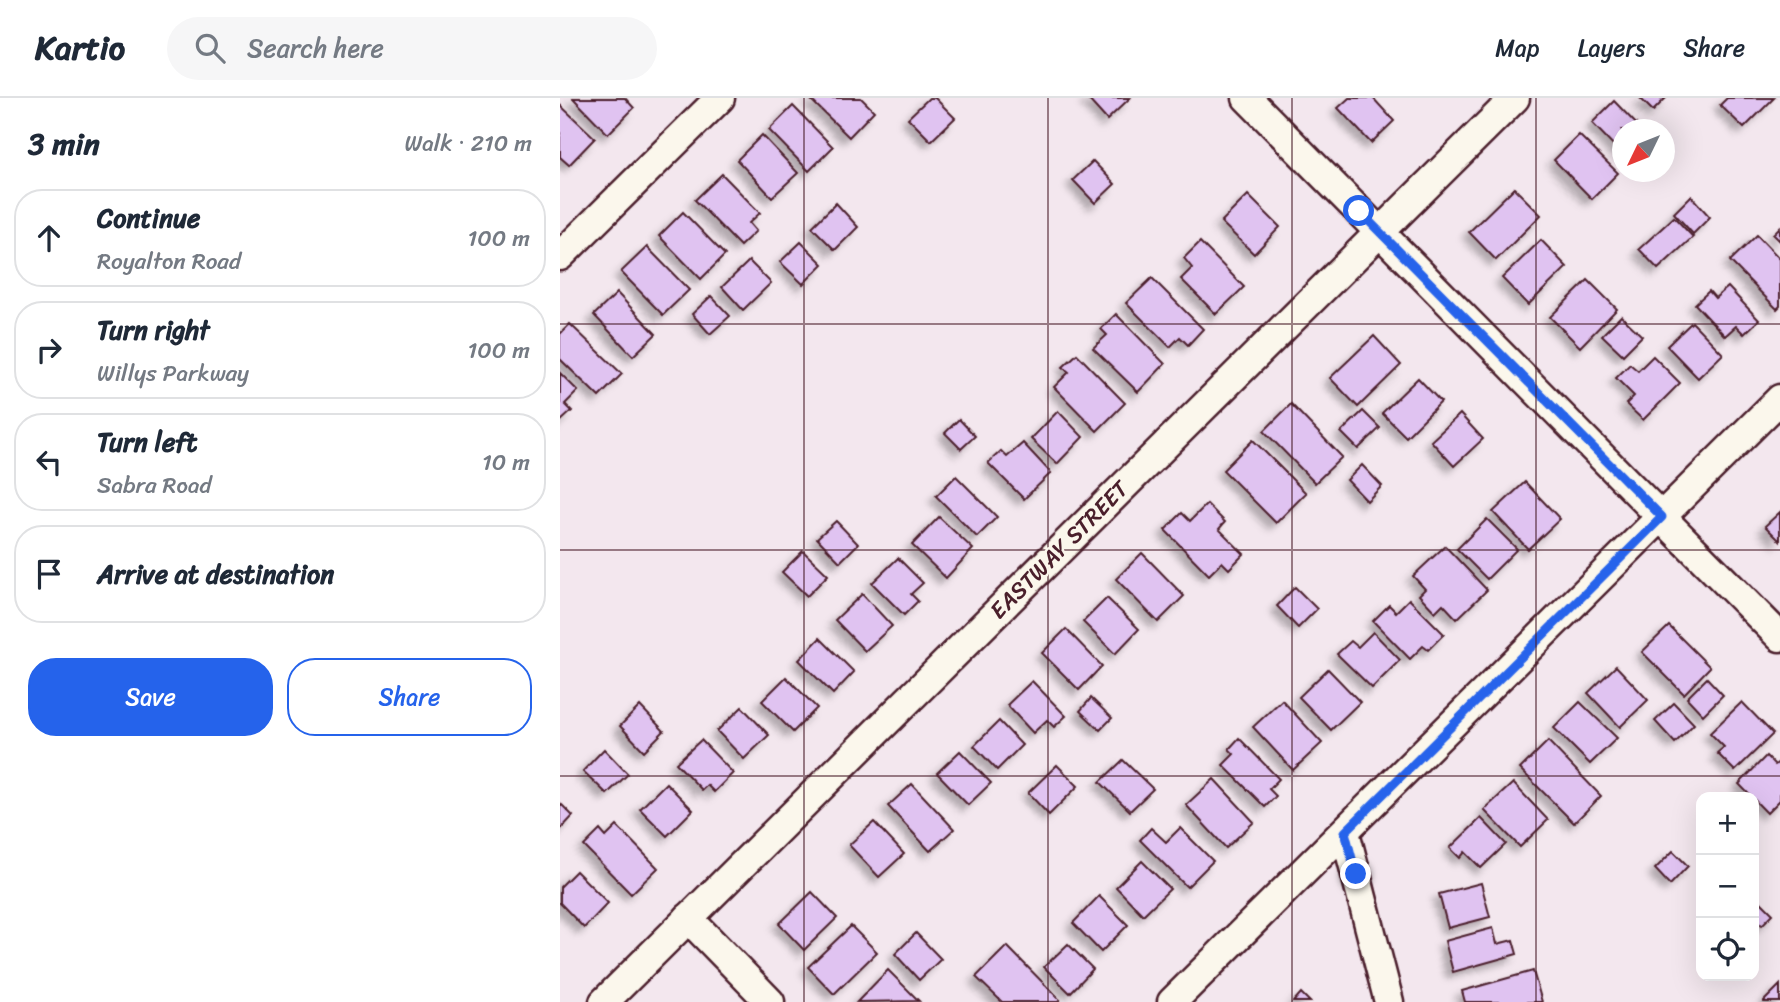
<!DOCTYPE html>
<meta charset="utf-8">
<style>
:root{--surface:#fff;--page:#f6f6f7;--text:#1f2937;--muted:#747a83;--line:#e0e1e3;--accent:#2563eb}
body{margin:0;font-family:Sriracha,sans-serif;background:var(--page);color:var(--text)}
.controls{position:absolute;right:21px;bottom:21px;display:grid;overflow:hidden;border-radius:14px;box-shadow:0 7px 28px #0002}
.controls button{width:63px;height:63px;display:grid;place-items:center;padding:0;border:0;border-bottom:2px solid var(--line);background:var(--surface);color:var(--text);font:35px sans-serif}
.compass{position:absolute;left:1052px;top:21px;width:63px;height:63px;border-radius:50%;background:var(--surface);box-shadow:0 7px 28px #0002;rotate:227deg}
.stop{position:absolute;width:21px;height:21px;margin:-16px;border:5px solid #2563eb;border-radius:50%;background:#fff}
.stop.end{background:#2563eb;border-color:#fff;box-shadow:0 2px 7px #0008}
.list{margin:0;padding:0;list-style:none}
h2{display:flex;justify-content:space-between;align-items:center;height:91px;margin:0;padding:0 28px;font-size:30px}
h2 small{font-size:23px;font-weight:400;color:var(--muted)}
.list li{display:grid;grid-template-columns:46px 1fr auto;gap:21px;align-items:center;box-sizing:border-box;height:98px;margin:0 14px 14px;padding:0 14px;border:2px solid var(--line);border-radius:28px}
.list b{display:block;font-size:26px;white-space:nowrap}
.list p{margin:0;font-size:23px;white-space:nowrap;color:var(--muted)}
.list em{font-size:23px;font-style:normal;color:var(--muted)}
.actions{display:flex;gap:14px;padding:21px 28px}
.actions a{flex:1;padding:16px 0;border:2px solid var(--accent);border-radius:28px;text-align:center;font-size:24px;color:var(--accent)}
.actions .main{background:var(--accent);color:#fff}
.icon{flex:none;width:38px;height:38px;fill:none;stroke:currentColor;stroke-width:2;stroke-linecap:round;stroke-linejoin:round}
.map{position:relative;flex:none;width:1220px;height:904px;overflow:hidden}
header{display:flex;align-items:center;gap:42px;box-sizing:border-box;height:98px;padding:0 35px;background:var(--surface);border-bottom:2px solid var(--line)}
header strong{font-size:33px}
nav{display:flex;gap:38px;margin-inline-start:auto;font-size:24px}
.search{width:490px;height:63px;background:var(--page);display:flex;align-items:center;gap:18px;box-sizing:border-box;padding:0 24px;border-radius:38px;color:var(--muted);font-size:26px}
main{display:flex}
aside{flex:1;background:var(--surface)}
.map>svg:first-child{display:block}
.building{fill:#e0c3f1;stroke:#4a1f2b;stroke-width:2;filter:url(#shadow)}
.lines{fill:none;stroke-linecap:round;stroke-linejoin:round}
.minor-casing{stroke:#4a1f2b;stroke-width:33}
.minor{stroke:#fbf7ec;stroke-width:28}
.route{stroke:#2563eb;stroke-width:9}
.grid{fill:none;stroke:#4a1f2b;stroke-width:2;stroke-opacity:0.55}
.labels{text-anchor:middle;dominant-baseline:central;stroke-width:5;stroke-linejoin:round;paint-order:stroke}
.street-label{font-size:23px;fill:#4a1f2b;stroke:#fbf7ec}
</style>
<header>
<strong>Kartio</strong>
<div class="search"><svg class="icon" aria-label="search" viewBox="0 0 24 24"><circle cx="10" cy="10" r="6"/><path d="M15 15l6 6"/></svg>Search here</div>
<nav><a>Map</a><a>Layers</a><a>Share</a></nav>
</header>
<main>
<aside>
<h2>3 min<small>Walk · 210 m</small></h2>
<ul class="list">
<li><svg class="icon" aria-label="ahead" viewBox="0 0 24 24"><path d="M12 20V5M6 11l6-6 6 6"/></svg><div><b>Continue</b><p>Royalton Road</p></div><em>100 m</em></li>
<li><svg class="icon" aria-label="right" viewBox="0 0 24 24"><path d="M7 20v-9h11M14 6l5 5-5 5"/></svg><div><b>Turn right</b><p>Willys Parkway</p></div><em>100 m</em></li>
<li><svg class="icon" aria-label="left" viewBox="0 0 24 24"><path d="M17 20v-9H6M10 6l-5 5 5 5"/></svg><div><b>Turn left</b><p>Sabra Road</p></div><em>10 m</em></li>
<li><svg class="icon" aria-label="arrive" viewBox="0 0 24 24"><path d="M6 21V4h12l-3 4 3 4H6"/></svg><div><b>Arrive at destination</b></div></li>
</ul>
<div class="actions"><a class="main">Save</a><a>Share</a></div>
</aside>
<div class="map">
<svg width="1220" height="904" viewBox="0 0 1220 904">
<defs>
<filter id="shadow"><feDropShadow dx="-6" dy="6" stdDeviation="3.5" flood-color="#0004"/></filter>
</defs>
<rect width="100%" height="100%" fill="#f3e7ee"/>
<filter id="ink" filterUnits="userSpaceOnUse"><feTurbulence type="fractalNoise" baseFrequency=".0143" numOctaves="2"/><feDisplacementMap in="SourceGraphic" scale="14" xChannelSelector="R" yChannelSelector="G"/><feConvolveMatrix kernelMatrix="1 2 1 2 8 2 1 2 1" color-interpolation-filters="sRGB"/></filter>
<g filter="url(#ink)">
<g class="building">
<polygon points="13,0 65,0 74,10 48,36"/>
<polygon points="249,0 301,0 314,13 289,39"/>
<polygon points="369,0 375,0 395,20 371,43 348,20"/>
<polygon points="527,0 570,0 547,22"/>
<polygon points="789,0 813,0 834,23 811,45 778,10"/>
<polygon points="1080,0 1106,0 1093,13"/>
<polygon points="1167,0 1214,0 1184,30 1160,7"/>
<polygon points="1054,3 1082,32 1062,32 1062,56 1032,25"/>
<polygon points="0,7 35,40 9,67 0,59"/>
<polygon points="233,8 273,49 249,73 209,32"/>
<polygon points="202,37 238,75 212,99 177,62"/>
<polygon points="1019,37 1058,75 1032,101 994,62"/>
<polygon points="533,63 555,86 535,105 513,82"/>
<polygon points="162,76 200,115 189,125 196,133 180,148 135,102"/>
<polygon points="954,90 981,117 936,162 909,134"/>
<polygon points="688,97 720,129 694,156 661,124"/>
<polygon points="1131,98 1150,119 1133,136 1114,115"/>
<polygon points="276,105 298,129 275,152 252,129"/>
<polygon points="123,114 165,157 141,181 99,138"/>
<polygon points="1114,119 1133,139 1098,171 1079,151"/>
<polygon points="1220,129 1220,143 1213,136"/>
<polygon points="1197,137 1220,161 1220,208 1217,211 1170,163"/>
<polygon points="981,142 1007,169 968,207 942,180"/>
<polygon points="241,144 263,166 243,186 220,164"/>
<polygon points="640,144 684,189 656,216 621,181 632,170 624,160"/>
<polygon points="87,149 129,192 103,217 61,174"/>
<polygon points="189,163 211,185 183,212 162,189"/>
<polygon points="592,180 643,231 628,247 620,239 610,249 566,205"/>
<polygon points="1028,182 1057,211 1020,249 990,219"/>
<polygon points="1168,189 1199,222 1184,236 1176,228 1165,238 1135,206 1149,193 1155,200"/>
<polygon points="57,195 96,236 73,258 34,217"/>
<polygon points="151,198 170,218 150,236 132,216"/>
<polygon points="556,216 605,266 578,294 533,250 547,237 541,231"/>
<polygon points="1061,218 1082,238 1063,257 1042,237"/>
<polygon points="1132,224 1163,256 1138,280 1107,248"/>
<polygon points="10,226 62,276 39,299 0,261 0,236"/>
<polygon points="814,238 841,267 798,309 770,280"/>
<polygon points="517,256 565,305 537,333 494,289 509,274 503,269"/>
<polygon points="1093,258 1120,285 1083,322 1066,306 1074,298 1056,280 1070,266 1078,273"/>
<polygon points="0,275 18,293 5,306 12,313 0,324"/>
<polygon points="858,280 881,304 846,339 822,315"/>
<polygon points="731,306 782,359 755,385 704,333"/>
<polygon points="498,313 523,339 497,366 471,341"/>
<polygon points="803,313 820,330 798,351 781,334"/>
<polygon points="900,316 923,341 894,368 871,343"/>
<polygon points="399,321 415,338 401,351 385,335"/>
<polygon points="693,342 746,395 716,425 663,372"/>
<polygon points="463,345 491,375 464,401 428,365 441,353 447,359"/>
<polygon points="802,367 822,388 807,403 787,382"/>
<polygon points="396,378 437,419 417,439 376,398"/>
<polygon points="965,384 1000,421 968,451 933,414"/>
<polygon points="647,406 665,424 659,431 684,456 669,471 662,464 649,477 605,432 622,415 630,423"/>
<polygon points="1220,414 1220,443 1205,428"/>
<polygon points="379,419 413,451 386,480 352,447"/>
<polygon points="927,421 957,451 927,481 897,451"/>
<polygon points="276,423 298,446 280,464 257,440"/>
<polygon points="885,448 927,492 897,521 883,506 875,514 859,497 865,491 853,478"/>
<polygon points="243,453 268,477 247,498 222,474"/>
<polygon points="582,455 624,498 598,524 556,481"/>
<polygon points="338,460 363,485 351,496 358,503 344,517 312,485"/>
<polygon points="735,489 757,511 738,530 717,508"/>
<polygon points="302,496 332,528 305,553 275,522"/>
<polygon points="547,500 579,531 555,556 523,524"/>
<polygon points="849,501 884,536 868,552 863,548 850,561 813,523 829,507 836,514"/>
<polygon points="1109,528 1150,569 1124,596 1082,554"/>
<polygon points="506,531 542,568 519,592 482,555"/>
<polygon points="813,534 840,562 812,590 777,556 791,543 798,549"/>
<polygon points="260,540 294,574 273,596 239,562"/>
<polygon points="1056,568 1088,602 1060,629 1028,595"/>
<polygon points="768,571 800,604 771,632 739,599"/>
<polygon points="226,579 257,610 233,634 202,603"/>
<polygon points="1147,580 1163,597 1143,617 1127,600"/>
<polygon points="472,583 506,618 494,629 487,622 473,635 447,607"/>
<polygon points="531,600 552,620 540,632 520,613"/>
<polygon points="722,602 762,645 733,672 693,629"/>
<polygon points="1020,604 1057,640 1030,666 994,630"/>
<polygon points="1182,604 1213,636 1175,673 1157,655 1164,649 1150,635"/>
<polygon points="1114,605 1134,626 1115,645 1095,623"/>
<polygon points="80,608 104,633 84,653 60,628"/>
<polygon points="182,609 209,637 184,661 157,633"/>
<polygon points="439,623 462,647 437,672 414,648"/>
<polygon points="679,640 719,681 709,691 716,698 705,709 663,667 674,656 669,651"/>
<polygon points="141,642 173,675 154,694 147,687 142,692 116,665"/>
<polygon points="988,643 1041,698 1014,725 960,671"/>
<polygon points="44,651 68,676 47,696 23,673"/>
<polygon points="400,653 431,685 408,707 377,675"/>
<polygon points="1206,658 1215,667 1220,663 1220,702 1207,715 1179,686"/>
<polygon points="563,662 593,691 570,713 540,684"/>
<polygon points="497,667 518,688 489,717 468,695"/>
<polygon points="654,681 694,724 666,750 626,707"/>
<polygon points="106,685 133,712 107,738 80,711"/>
<polygon points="953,685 988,722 960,749 924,712"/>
<polygon points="352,686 394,731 370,753 328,708"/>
<polygon points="0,705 13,718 0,732"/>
<polygon points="921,720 946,746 921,770 905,754 900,760 890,750"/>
<polygon points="314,724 344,756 319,779 289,747"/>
<polygon points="57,728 98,770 71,796 24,748 40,732 46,739"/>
<polygon points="591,730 606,744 620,730 653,763 627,789 580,742"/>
<polygon points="1113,753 1128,768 1110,787 1095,771"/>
<polygon points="582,763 610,791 583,817 556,789"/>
<polygon points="16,773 48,805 24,830 0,805 0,789"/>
<polygon points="921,785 930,819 888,830 879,796"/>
<polygon points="252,794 277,820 244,852 219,826"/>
<polygon points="539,798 568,827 541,854 513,825"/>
<polygon points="1195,798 1213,816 1202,827 1194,820"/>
<polygon points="291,828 317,854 274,896 248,869"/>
<polygon points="933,830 937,846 953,842 957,856 893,874 885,843"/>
<polygon points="356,835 381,861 359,882 335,856"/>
<polygon points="508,846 533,871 510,895 484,869"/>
<polygon points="447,848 500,902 498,904 442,904 416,879"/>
<polygon points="328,872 359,903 297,904"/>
<polygon points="973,873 982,904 905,904 902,893"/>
<polygon points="1220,887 1220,904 1204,904 1204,903"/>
<polygon points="741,895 750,904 733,904"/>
</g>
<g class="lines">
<defs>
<g id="minor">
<polyline points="687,0 1220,539"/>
<polyline points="0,158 160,0"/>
<polyline points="785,734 829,904"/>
<polyline points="128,820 210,904"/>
<polyline points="44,904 955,0"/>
<polyline points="612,904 1220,301"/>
</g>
</defs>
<use href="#minor" class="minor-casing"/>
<use href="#minor" class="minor"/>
</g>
</g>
<g class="lines" filter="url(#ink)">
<polyline class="route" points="796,776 785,734 1102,419 799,113"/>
</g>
<path class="grid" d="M244,0V904M488,0V904M732,0V904M976,0V904M0,226H1220M0,452H1220M0,678H1220"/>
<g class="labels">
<g class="street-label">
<text transform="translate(499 452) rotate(-45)">EASTWAY STREET</text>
</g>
</g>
</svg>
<div class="controls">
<button>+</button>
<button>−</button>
<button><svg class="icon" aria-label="locate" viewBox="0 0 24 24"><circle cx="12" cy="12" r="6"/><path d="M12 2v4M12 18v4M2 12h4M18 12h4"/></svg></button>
</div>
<svg class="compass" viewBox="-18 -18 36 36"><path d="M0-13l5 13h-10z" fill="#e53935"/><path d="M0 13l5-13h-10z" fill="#747a83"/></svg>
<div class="stop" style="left:799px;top:113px"></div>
<div class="stop end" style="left:796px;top:776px"></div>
</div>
</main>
